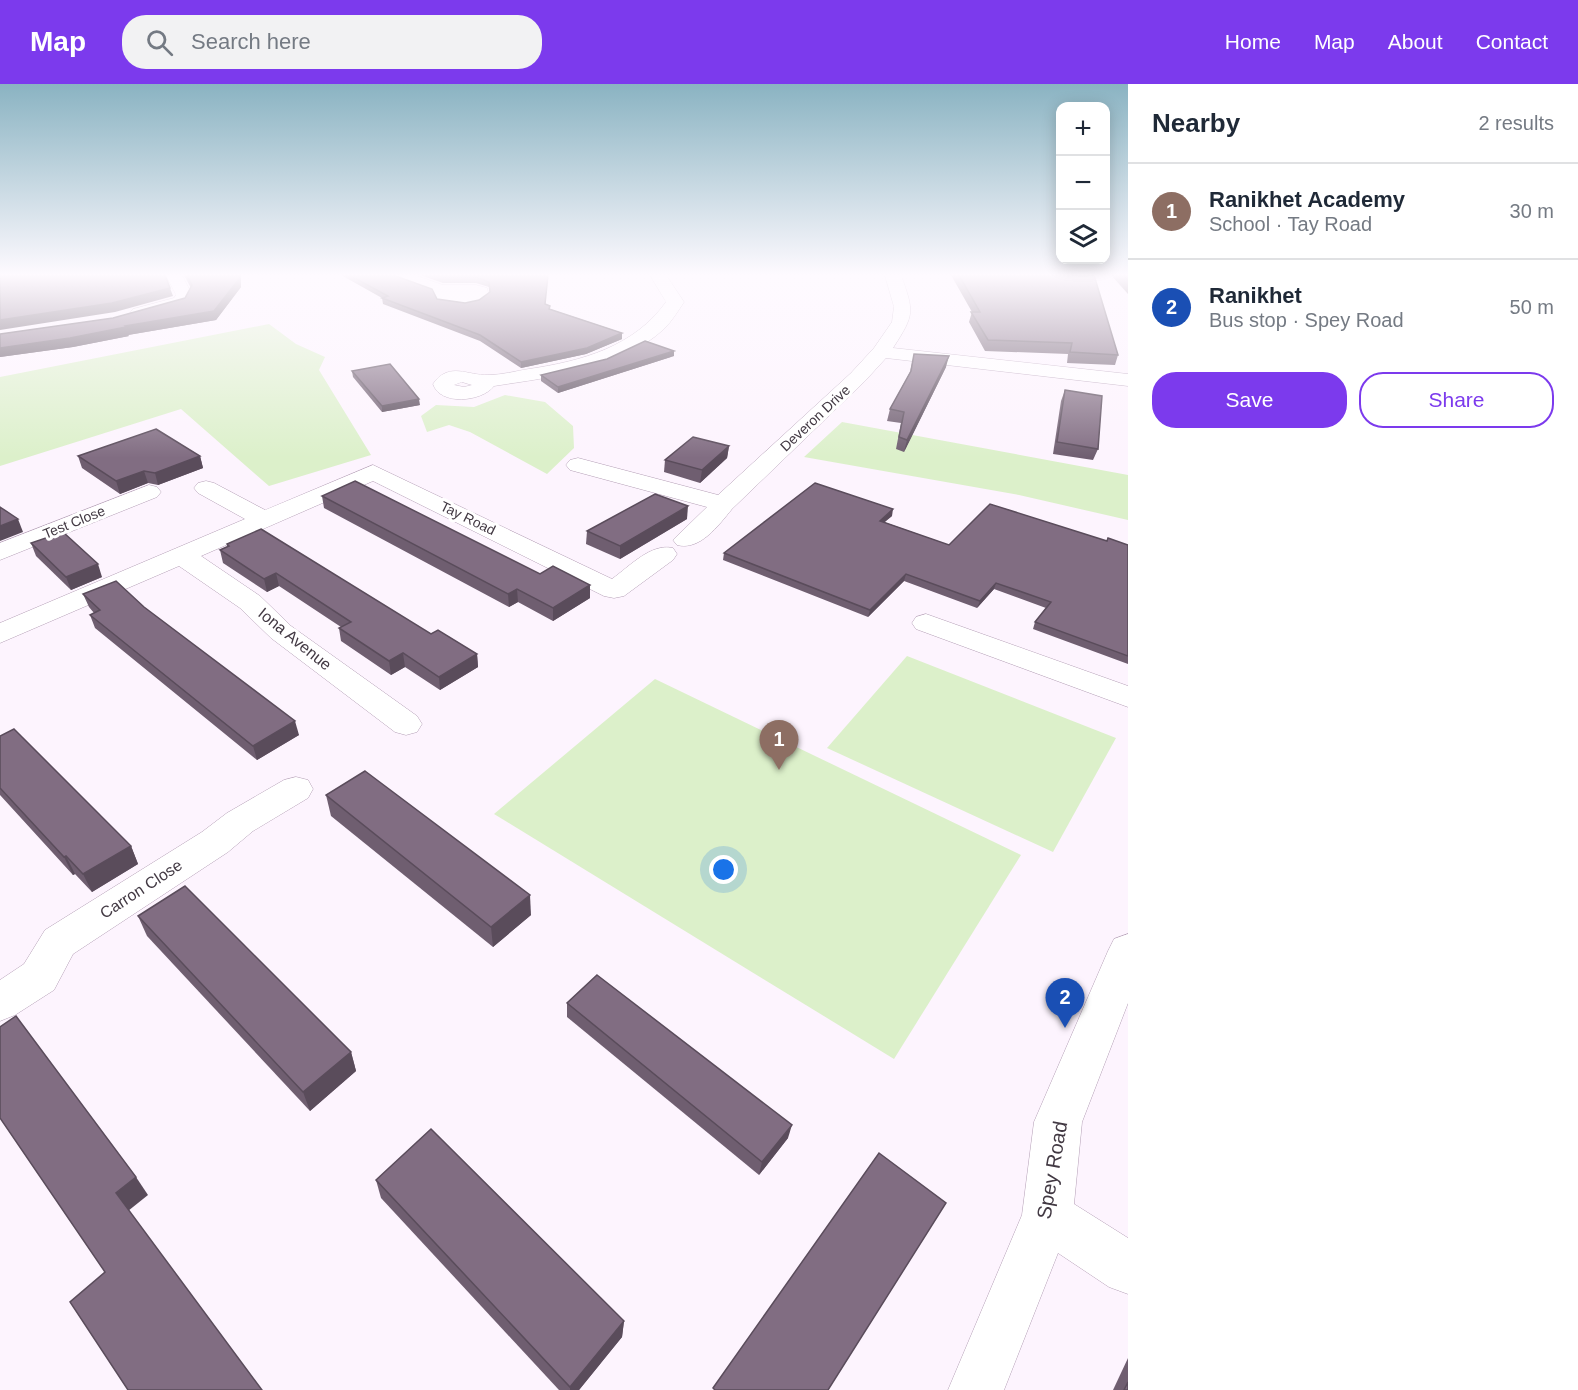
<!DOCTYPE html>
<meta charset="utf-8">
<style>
:root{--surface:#fff;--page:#f2f2f3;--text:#1f2937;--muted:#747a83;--line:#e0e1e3;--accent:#7c3aed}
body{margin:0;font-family:Arial,sans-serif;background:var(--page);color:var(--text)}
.controls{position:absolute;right:18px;top:18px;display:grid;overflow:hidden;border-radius:12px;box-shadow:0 3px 15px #0003}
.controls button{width:54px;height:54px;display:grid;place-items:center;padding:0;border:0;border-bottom:2px solid var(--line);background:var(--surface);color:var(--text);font:30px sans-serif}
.you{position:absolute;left:724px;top:786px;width:21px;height:21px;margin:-15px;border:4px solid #fff;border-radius:50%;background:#1a73e8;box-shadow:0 0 0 9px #1a73e833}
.badge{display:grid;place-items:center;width:39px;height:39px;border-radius:50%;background:var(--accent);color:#fff;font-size:20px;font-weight:700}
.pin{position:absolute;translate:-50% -50px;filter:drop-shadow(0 2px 3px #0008)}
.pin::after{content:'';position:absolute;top:32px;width:21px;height:18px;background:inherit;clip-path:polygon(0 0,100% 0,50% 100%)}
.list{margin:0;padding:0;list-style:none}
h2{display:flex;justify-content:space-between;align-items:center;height:78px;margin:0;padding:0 24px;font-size:26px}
h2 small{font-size:20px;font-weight:400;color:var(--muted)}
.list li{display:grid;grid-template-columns:39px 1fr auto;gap:18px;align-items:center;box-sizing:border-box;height:96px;padding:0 24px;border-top:2px solid var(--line)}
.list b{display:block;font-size:22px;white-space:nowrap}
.list p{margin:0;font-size:20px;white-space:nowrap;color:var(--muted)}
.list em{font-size:20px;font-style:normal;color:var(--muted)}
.actions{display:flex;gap:12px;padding:18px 24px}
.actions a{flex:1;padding:14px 0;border:2px solid var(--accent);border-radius:24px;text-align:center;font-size:21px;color:var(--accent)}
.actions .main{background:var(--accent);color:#fff}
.icon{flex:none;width:33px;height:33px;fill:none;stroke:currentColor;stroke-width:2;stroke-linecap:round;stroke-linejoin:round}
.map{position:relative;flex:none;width:1128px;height:1306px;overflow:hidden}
header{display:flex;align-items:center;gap:36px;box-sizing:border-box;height:84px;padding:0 30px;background:var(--accent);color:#fff}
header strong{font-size:28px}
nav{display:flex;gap:33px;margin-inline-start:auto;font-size:21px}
.search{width:420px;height:54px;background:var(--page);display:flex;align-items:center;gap:15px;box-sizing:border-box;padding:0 21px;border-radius:24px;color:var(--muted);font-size:22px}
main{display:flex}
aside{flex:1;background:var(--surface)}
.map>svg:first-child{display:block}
.green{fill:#dcf0ca}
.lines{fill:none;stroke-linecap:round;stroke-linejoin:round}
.minor-casing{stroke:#b49fb6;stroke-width:1}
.minor{fill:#fff;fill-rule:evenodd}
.wall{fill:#6f5e70}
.shaded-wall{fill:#5a4c5b}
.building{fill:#816d82;stroke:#5a4c5b;stroke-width:1.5}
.labels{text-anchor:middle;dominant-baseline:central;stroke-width:6;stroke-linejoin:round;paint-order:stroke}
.far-street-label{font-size:14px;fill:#423943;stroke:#fff}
.street-label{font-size:16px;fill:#423943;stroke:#fff}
.near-street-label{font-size:20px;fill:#423943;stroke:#fff}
</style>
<header>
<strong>Map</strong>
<div class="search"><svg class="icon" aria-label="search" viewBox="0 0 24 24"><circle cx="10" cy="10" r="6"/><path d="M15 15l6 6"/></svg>Search here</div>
<nav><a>Home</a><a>Map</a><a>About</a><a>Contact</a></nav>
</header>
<main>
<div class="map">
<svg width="1128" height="1306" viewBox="0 0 1128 1306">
<rect width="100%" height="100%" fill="#fdf4fe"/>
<g class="green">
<polygon points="269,240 296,260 325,273 319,286 371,371 269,402 181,325 0,382 0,293"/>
<polygon points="505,311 545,318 573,342 574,364 547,390 470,348 449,341 427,348 421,332 436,321 474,323"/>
<polygon points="842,338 1128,391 1128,436 1019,411 804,373"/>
<polygon points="907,572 1116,654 1053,768 827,664"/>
<polygon points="655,595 1021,771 894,975 494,730"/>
</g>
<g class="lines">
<defs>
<g id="minor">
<polygon points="166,191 182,191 192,211 187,221 139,234 133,233 130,229 133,225 174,214 176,211"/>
<path d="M392,191H414L443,201H476L487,204L489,212C478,227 454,223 438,219L434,209L394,194Z"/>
<path d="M650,191H666L684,218C678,227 672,237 664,245C619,286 552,293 494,302C482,318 440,322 433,300C449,277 468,292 488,291C502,291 516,287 529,285C582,277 634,263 666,218ZM462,298L472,301L464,303L454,301Z"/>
<path d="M885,191H901C914,228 915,230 893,264L1128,290V302L886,274L865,297L732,425C718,442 700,467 677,461L673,456L707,423L570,386L566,381L570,376L578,374L718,411L851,289L874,264L892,238L894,223Z"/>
<path d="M373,381L612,495C630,482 651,459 673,464L677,470L673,476L624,512L614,514L604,512L373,397L201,472L260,512L291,542L417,632L422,640L417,648L406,651L395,648L271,554L240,524L179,482L0,559V539L245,435L198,409L194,404L198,399L206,397L214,399L265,426Z"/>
<polygon points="149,401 157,403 161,408 157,413 0,476 0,459"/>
<polygon points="926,530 1128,602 1128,623 916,545 912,539 916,533"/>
<polygon points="296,693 308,696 313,705 308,714 253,747 228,768 73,870 54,906 15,931 0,937 0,896 24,880 45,846 202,748 227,729 284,696"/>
<polygon points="1128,850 1128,919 1082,1038 1074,1120 1128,1154 1128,1210 1109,1203 1058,1169 1004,1306 948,1306 1022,1131 1034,1038 1108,867 1114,855"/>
</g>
</defs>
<use href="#minor" class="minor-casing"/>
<use href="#minor" class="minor"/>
</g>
<g class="wall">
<polygon points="184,191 241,191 241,203 216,236 128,251 129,252 73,263 0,273 0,250 113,234 185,214 191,204"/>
<polygon points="341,191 393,191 437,215 465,219 479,216 490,208 489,203 476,199 443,199 420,191 548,191 545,221 550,225 622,249 622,255 586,270 521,284 480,257 383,220 382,214"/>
<polygon points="951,191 1094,191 1118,271 1115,281 1067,279 1068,270 985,267 969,238 972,228"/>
<polygon points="1111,191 1128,191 1128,210"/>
<polygon points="914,270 946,283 904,368 896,365 901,339 887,337 890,325 910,288"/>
<polygon points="674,272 558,309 541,297 541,291"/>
<polygon points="352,287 420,321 382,328 353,293"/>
<polygon points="1065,306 1098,365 1093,376 1053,370 1061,317"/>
<polygon points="729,362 727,374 700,399 664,388 665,376"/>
<polygon points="78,372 200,372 203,384 158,401 148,399 120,410 82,384"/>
<polygon points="322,412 540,490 590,501 590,514 553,537 518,518 509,523 324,424"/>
<polygon points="892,432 884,438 949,461 1107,457 1128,461 1128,580 1033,545 1035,538 1046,524 994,505 977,524 904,497 868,533 723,476 724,469"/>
<polygon points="687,435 620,475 586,460 587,447"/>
<polygon points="31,459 102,493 71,506 36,472"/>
<polygon points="227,460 477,570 478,583 440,606 405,583 391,591 341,557 339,544 341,543 279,502 267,508 223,479 220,466 227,463"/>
<polygon points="83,510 144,523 299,651 257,676 95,544 90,531 94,529 89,523"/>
<polygon points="0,652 131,762 138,780 92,808 75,790 73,791 0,711"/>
<polygon points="326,711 531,831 493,863 331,732"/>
<polygon points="138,832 351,968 356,987 310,1027 147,852"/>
<polygon points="567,919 788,1054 759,1091 567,933"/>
<polygon points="376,1096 624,1237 622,1253 579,1306 559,1306 381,1114"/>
<polygon points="1128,1274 1128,1306 1113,1306"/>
</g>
<g class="shaded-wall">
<polygon points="239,191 241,191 241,203 216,236 128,251 129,252 73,263 0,273 0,264 125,242"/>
<polygon points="170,204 173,212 115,228 0,246 0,236"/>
<polygon points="622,249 622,255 586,270 521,284 521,278"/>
<polygon points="674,267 674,272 558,309 558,303"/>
<polygon points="949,272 946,283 904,368 907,356"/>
<polygon points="419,315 420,321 382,328 382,322"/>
<polygon points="729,362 727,374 700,399 702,386"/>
<polygon points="200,372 203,384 158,401 155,389"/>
<polygon points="144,387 148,399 120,410 116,397"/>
<polygon points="688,422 687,435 620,475 620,462"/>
<polygon points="893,425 892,432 879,443 880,437"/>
<polygon points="18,435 23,448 0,457 0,442"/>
<polygon points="98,480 102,493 71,506 66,493"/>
<polygon points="276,489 279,502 267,508 264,495"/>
<polygon points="906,490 904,497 868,533 870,526"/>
<polygon points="996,499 994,505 977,524 980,517"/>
<polygon points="590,501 590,514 553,537 553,524"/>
<polygon points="517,505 518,518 509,523 508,510"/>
<polygon points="403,569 405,583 391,591 389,577"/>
<polygon points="477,570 478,583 440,606 439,593"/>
<polygon points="295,637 299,651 257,676 253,662"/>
<polygon points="131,762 138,780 92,808 83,790"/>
<polygon points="66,772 75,790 73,791 64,773"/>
<polygon points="530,811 531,831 493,863 491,843"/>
<polygon points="351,968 356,987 310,1027 303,1008"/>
<polygon points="792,1041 788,1054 759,1091 762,1078"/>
<polygon points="136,1093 148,1111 128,1127 116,1109"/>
<polygon points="624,1237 622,1253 579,1306 570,1306 570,1303"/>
</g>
<g class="building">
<polygon points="0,191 165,191 170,204 112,219 0,236"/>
<polygon points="187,191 239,191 239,195 214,227 125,242 126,243 70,254 0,264 0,250 113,234 185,214 192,201"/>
<polygon points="349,191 393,191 432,205 437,215 465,219 479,216 490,208 489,198 476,193 443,193 436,191 548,191 545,220 550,222 549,225 622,249 587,264 521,278 480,251 382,214 388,212"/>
<polygon points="959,191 1094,191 1118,271 1070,268 1072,259 988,256 971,228 980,228"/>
<polygon points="1123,191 1128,191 1128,196"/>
<polygon points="645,257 674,267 558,303 541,291 607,275"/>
<polygon points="914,270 949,272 907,356 899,353 904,328 890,325 911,287"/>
<polygon points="390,280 419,315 382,322 352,287"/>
<polygon points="1065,306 1102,312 1098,365 1057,358"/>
<polygon points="156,345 200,372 155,389 144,387 116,397 78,372"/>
<polygon points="693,353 729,362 702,386 665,376"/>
<polygon points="355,397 540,490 553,482 590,501 553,524 517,505 508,510 322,412"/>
<polygon points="815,399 893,425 880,437 949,461 990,420 1107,457 1108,454 1128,461 1128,572 1035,538 1051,518 996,499 980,517 906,490 870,526 724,469"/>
<polygon points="655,410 688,422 620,462 587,447"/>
<polygon points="0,423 18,435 0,442"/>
<polygon points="261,445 431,550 438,546 477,570 439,593 403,569 389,577 339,544 351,538 276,489 264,495 220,466 229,462 227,460"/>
<polygon points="63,448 98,480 66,493 31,459"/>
<polygon points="116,497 144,523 295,637 253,662 90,531 100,526 83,510"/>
<polygon points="14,645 131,762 83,790 66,772 64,773 0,704 0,652"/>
<polygon points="365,687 530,811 491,843 326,711"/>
<polygon points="185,802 351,968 303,1008 138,832"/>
<polygon points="597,891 792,1041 762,1078 567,919"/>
<polygon points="16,932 136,1093 116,1109 262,1306 128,1306 70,1218 105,1188 0,1034 0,943"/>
<polygon points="431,1045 624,1237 570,1303 376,1096"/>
<polygon points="879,1069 946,1119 828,1306 715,1306 713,1304"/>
<polygon points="1128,1298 1128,1306 1124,1306"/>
</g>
<linearGradient id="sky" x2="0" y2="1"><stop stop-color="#8ab3c2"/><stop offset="0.51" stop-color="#fefaff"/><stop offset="1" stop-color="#fefaff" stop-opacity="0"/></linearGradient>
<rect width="1128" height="374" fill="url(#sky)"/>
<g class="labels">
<g class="far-street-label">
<text transform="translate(815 334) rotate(-43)">Deveron Drive</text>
<text transform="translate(468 434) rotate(26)">Tay Road</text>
<text transform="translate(74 438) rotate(-22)">Test Close</text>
</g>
<g class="street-label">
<text transform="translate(295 555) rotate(39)">Iona Avenue</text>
<text transform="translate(141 805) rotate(-33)">Carron Close</text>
</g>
<g class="near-street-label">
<text transform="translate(1052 1086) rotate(-80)">Spey Road</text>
</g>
</g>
</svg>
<div class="controls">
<button>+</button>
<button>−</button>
<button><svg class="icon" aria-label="layers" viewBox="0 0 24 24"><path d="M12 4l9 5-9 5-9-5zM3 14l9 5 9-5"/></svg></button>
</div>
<div class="you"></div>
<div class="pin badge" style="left:779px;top:686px;background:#8d6e63">1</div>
<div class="pin badge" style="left:1065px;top:944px;background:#1a4fb4">2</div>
</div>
<aside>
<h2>Nearby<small>2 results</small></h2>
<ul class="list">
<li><span class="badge" style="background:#8d6e63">1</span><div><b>Ranikhet Academy</b><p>School · Tay Road</p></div><em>30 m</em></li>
<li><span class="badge" style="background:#1a4fb4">2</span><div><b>Ranikhet</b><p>Bus stop · Spey Road</p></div><em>50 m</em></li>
</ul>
<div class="actions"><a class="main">Save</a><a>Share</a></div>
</aside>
</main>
